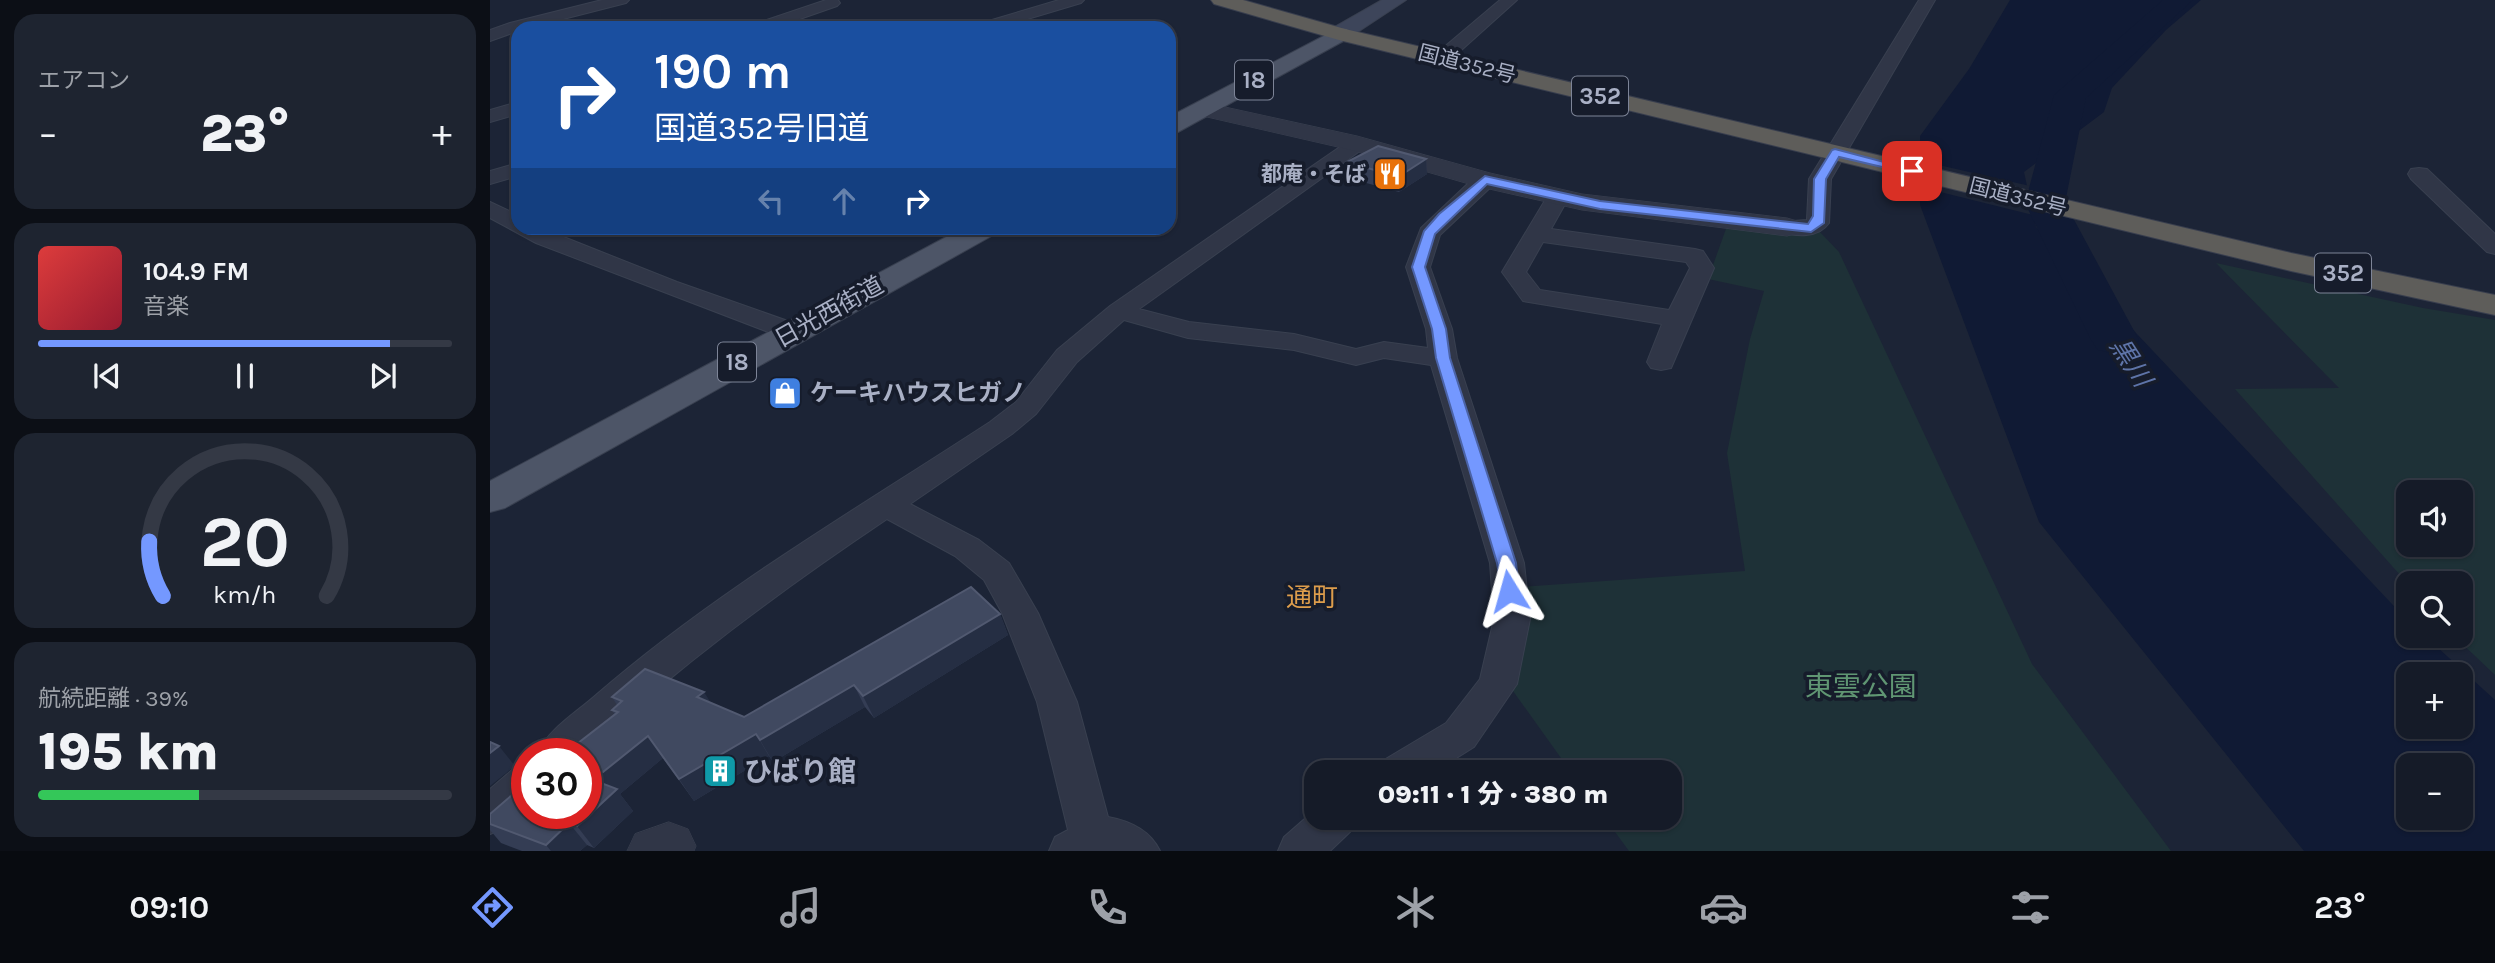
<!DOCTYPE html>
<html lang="ja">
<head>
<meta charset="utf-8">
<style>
  body { margin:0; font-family:Karla,"Noto Sans JP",sans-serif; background:#1e2430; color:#f1f3f6; height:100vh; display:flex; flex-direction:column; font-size:26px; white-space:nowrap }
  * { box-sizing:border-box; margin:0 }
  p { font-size:23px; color:#9da1a8 }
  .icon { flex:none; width:38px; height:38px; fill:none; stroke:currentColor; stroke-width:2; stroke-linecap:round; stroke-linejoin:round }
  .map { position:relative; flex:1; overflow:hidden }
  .side { display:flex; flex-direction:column; gap:14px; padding:14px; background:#0c0f16; width:490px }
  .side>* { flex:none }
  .banner { position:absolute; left:21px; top:21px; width:665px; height:214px; border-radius:21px; box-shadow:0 2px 5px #0004,0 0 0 2px #343945; background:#1a4fa0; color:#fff; overflow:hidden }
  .tools { position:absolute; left:1906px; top:480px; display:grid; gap:14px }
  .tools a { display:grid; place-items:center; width:77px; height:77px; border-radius:14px; background:#151b28; box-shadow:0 2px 5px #0004,0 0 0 2px #343945; font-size:35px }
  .speed { position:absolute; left:21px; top:738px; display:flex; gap:14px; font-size:35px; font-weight:700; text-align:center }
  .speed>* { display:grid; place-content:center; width:91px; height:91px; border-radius:50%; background:#151b28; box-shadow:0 2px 5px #0004,0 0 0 2px #343945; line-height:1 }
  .speed .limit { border:10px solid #d22; background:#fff; color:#111 }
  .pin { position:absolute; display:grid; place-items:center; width:60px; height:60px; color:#fff; margin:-30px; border-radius:14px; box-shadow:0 4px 10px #0006 }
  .me { position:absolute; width:77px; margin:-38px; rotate:352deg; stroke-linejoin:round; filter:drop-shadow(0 0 5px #0008) }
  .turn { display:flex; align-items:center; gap:24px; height:147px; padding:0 28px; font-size:32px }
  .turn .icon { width:91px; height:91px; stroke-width:2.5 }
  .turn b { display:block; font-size:49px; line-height:60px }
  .lanes { display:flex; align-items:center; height:66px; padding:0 28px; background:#0003; justify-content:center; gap:35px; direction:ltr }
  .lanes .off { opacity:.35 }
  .big { font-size:52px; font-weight:800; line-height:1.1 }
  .side .widget { flex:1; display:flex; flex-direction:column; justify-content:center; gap:10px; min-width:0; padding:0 24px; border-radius:21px; background:#1e2430 }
  .side .dial { align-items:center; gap:0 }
  .dial svg { height:182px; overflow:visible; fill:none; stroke:#343945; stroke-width:7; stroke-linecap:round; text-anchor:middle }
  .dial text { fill:#f1f3f6; stroke:none }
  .song { display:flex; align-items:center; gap:21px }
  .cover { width:84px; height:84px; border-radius:10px; background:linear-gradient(135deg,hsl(0 70% 55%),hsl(350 70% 35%)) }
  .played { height:7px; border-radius:4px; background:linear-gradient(90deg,#7498ff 85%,#343945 85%) }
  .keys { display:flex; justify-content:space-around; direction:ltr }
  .heat { display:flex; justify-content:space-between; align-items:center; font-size:38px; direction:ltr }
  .charge { height:10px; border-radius:5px; background:linear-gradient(90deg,#34c759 39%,#343945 0) }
  .trip { position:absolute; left:814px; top:760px; width:378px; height:70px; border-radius:21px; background:#151b28; box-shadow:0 2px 5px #0004,0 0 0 2px #343945; font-weight:800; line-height:70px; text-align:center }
  .tab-bar { display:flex; height:112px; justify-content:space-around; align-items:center; background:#080b10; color:#9da1a8 }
  .tab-bar .icon { width:49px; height:49px }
  .tab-bar .selected { color:#7498ff }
  .tab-bar b { font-size:32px; color:#f1f3f6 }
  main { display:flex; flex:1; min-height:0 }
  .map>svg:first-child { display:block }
  .green { fill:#1e3137; fill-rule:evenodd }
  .water { fill:#101a34; fill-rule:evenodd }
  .pier { fill:#1c2436 }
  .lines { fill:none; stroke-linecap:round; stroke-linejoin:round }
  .river { fill:#101a34; fill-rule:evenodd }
  .minor-casing { stroke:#394050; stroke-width:2 }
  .tertiary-casing { stroke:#394050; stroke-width:1 }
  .secondary-casing { stroke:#394050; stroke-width:2 }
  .primary-casing { stroke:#394050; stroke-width:2 }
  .trunk-casing { stroke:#383e4e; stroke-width:2 }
  .minor { fill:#303647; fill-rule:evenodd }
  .tertiary { fill:#303647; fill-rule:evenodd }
  .secondary { fill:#3d455a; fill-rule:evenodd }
  .primary { fill:#4d5567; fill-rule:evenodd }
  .trunk { fill:#5e5d5a; fill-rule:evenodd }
  .wall { fill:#343d54 }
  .shaded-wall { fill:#252e43 }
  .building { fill:#404960; stroke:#515970; stroke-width:2 }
  .route { fill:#7498ff; stroke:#4b63a6; stroke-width:2 }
  .labels { text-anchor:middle; stroke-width:7; stroke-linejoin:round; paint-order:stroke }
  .far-street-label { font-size:21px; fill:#a9b0c5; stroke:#161c2b }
  .far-poi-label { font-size:21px; font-weight:bold; fill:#a9b0c5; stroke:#161c2b; text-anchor:end }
  .shield { fill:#161c2b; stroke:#7d8497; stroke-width:2 }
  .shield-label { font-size:23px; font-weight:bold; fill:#a9b0c5 }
  .street-label { font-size:24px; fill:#a9b0c5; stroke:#161c2b }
  .poi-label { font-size:24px; font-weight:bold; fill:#a9b0c5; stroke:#161c2b; text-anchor:start }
  .water-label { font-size:26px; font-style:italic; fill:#5e74a8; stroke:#161c2b }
  .neighbourhood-label { font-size:26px; fill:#dd9d4c; stroke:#161c2b }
  .near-park-label { font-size:28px; fill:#609673; stroke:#161c2b }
  .near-poi-label { font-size:28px; font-weight:bold; fill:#a9b0c5; stroke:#161c2b; text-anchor:start }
</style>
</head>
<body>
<main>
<section class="side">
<div class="widget"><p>エアコン</p>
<div class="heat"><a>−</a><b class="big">23°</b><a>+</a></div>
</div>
<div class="widget">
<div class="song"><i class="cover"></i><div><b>104.9 FM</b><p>音楽</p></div></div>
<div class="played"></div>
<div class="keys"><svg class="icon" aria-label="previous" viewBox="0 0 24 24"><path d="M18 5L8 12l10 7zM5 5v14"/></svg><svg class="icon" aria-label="pause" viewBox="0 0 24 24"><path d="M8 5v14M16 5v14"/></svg><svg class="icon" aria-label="next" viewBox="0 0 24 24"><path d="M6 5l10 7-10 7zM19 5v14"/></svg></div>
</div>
<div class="widget dial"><svg viewBox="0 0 100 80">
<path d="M14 69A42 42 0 1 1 86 69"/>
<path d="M14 69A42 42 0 0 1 8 45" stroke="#7498ff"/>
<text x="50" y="56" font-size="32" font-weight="700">20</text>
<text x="50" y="72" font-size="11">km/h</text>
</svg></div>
<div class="widget"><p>航続距離 · 39%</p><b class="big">195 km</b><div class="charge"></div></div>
</section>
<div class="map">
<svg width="2005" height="851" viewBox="0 0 2005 851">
  <rect width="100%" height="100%" fill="#1c2436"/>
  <!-- green -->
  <path class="green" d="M1237 226 1329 231 1349 252 1542 664 1681 851H1139L1114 817H1180V772H1081L1023 691 1028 654 1029 587 1255 571 1237 453 1260 339 1274 291 1218 279Z
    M1726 263 1933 308 2005 320V675L1963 635H1970V583L1918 584 1745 389 1849 388ZM1918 492H1970V544H1918Z"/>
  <!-- water -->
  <path class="water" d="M1520 0H1711L1676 30 1622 88 1614 112 1534 172 1546 227 1918 621V635H1934L2005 700V851H1814L1549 522 1430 205V136L1479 69ZM1918 674H1970V726H1918ZM1918 765H1970V817H1918Z"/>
  <!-- pier -->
  <path class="pier" d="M1427 160 1540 186 1547 216 1426 186Z"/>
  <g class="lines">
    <!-- river -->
    <path class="river" d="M1673 0H1703L1596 98 1575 203 1649 340 1642 350 1625 354 1608 350 1601 340 1535 203 1564 95Z"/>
    <!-- minor casing -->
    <g class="minor-casing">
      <path id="minor" d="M112 0H139L136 3 38 28H28V31L0 41V30L20 23Z
        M336 0H348L350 3 347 6 284 28H260L262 25Z
        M569 0H594L591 3 508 28H483L485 25Z
        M1010 0H1027L958 62H946L943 58 946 54Z
        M1429 0H1445L1341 179 1339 223C1328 239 1306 236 1289 232L1285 227 1289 222 1317 220 1319 179Z
        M28 102V114L0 122V110Z
        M867 138 874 140 877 144 874 148 649 309 699 322 804 334 866 349 894 342 938 348 936 329 916 267 931 228 987 175H1003L1006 180 1003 185 950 235 940 267 962 329 967 358 1034 563 1040 619 1027 684 984 747 944 772H888L894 760 956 723 990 679 1004 619 1000 563 941 365 894 358 866 365 804 350 698 338 634 320 587 362 546 414 522 434 420 504 489 540 519 563 548 613 587 702 618 817C640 821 660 830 670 851H559L565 837 578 830 547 702 512 613 494 580 465 556 397 519C290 591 188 666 94 754H47C57 730 87 712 106 695 227 590 367 509 500 422L526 402 567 350 620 306 860 140Z
        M28 163V176L0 184V171Z
        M1929 168 1937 169 2005 234V254L1997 252 1921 179 1918 174 1921 169Z
        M1068 190 1076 192 1079 197 1061 229 1205 249 1213 251 1224 268 1181 368 1171 370 1161 368 1157 362 1172 324 1033 301 1012 272 1060 192ZM1053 242 1196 262 1200 268 1179 310 1050 290 1036 272Z
        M0 202 28 215V228H51L187 282 312 326 316 332 312 338 303 340 294 338 46 243 0 218Z
        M37 764V808L15 828 0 834V789L22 770Z
        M826 809V817H868L862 830 840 851H788L794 837Z"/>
    </g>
    <!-- tertiary casing -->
    <g class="tertiary-casing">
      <path id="tertiary" d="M712 102 867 136 1000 173 1092 194 1297 218 1307 221 1311 227 1307 233 1297 236 1092 210 986 186 861 150 704 114 700 109 704 104Z
        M179 822 198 829 206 846 204 851H137L145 834Z"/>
    </g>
    <!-- secondary casing -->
    <g class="secondary-casing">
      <path id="secondary" d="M892 0H916L857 39H841L838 34 841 29Z"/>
    </g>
    <!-- primary casing -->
    <g class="primary-casing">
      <path id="primary" d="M849 28 857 29 860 34 857 39 688 132 679 135V117Z
        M473 228H509L505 234 15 508 0 512V481Z"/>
    </g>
    <!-- trunk casing -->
    <g class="trunk-casing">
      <path id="trunk" d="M721 0H753L855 29 1801 253 2005 295V315L1801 271 849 40 724 4Z"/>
    </g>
    <!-- minor -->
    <use href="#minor" class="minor"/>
    <!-- tertiary -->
    <use href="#tertiary" class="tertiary"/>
    <!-- secondary -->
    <use href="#secondary" class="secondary"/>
    <!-- primary -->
    <use href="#primary" class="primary"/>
    <!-- trunk -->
    <use href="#trunk" class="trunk"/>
  </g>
  <!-- wall -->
  <path class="wall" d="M936 159 937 174 909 192 858 178 857 162Z
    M510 614 518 635 384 718 375 707 283 762 279 756 204 801 173 758 130 794 143 811 104 848 97 845 90 851H32L11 843 0 830V814H37L125 715 122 710 127 705 122 697 221 703 254 717Z"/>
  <!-- shaded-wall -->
  <path class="shaded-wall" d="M936 159 937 174 909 192 908 177Z
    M510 614 518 635 384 718 373 696Z
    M364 685 375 707 283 762 270 740Z
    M214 692 228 714 207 697Z
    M266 734 279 756 204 801 189 779Z
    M158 736 173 758 130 794 143 811 104 848 87 826 103 780Z
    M9 746 25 766 0 786V753Z
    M79 823 97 845 90 851H61L56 845Z"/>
  <!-- building -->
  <path class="building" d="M888 146 936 159 908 177 857 162Z
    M481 587 510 614 373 696 364 685 270 740 266 734 189 779 158 736 103 780 127 789 87 826 79 823 56 845 0 824V814L37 782V814H96V754H74L128 712 122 710 132 701 122 697 155 669 214 692 207 697 254 717Z
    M0 742 9 746 0 753Z"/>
  <!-- route -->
  <path class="route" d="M1345 149 1428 171 1422 174 1349 157 1336 179 1334 223 1321 232 1110 209 997 184 945 234 935 267 956 329 960 358 1026 563 1029 591 1026 596H1013L1007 563 946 358 942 329 922 267 934 231 949 214 995 176 1110 201 1318 224 1323 216 1324 179 1342 150Z"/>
  <!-- icons -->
  <defs>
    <g id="restaurant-square" transform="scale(1.75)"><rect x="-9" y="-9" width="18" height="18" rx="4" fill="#e8710a" stroke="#161c2b"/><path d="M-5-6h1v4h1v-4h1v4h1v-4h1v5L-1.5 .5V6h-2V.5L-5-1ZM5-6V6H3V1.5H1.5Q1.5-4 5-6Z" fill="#fff"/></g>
    <g id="shop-square" transform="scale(1.75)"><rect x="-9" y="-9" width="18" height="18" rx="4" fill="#3f7fe0" stroke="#161c2b"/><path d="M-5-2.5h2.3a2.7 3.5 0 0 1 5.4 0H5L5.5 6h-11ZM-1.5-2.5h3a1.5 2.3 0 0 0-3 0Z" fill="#fff"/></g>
    <g id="building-square" transform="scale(1.75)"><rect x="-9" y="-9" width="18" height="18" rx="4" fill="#0f9aa8" stroke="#161c2b"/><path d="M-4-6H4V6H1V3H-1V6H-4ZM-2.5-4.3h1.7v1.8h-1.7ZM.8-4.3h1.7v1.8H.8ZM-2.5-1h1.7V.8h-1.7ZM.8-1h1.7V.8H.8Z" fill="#fff"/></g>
  </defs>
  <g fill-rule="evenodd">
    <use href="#restaurant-square" x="900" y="174"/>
    <use href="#shop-square" x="295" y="393"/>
    <use href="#building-square" x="230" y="771"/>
  </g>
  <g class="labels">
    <!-- far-street labels -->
    <g class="far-street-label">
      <text transform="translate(977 64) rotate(14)" y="7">国道352号</text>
      <text transform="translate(1528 197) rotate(14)" y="7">国道352号</text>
    </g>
    <!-- far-poi labels -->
    <g class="far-poi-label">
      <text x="876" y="181">都庵・そば</text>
    </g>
    <!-- shield labels -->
    <g class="shield">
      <rect x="745" y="60.5" width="38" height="39" rx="5"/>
      <rect x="1082" y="76.5" width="56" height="39" rx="5"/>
      <rect x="1825" y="253.5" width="56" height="39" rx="5"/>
      <rect x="228" y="342.5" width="38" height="39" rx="5"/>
    </g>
    <g class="shield-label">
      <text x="764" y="88">18</text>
      <text x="1110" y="104">352</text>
      <text x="1853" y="281">352</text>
      <text x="247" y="370">18</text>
    </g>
    <!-- street labels -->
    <g class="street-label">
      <text transform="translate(339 312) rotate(-29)" y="8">日光西街道</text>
    </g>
    <!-- poi labels -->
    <g class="poi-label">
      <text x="320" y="401">ケーキハウスヒガノ</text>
    </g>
    <!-- water labels -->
    <g class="water-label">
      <text transform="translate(1641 362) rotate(57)" y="9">黒川</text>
    </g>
    <!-- neighbourhood labels -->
    <g class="neighbourhood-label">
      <text x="822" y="606">通町</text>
    </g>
    <!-- near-park labels -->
    <g class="near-park-label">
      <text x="1371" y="696">東雲公園</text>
    </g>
    <!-- near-poi labels -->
    <g class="near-poi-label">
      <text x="254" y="781">ひばり館</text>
    </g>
  </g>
</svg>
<div class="tools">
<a><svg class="icon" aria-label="sound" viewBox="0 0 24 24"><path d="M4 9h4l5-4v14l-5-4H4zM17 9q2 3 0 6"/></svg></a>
<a><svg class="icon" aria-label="search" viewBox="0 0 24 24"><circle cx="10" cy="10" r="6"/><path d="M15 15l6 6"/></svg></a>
<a>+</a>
<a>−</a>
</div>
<div class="speed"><div class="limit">30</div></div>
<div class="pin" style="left:1422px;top:171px;background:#d93025"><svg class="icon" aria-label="arrive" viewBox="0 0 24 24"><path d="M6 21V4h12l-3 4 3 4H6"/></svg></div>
<svg class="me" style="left:1019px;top:591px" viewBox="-20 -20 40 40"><path d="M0-17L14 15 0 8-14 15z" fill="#7498ff" stroke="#fff" stroke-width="4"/></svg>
<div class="trip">09:11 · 1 分 · 380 m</div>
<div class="banner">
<div class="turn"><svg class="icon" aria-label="right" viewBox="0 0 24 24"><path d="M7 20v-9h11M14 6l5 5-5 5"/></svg><div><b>190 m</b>国道352号旧道</div></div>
<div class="lanes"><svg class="icon off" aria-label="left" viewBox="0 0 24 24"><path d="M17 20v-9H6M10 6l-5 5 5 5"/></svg><svg class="icon off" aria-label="ahead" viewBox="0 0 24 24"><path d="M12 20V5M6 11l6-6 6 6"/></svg><svg class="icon" aria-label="right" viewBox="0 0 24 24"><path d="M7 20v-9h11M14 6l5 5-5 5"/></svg></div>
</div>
</div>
</main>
<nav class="tab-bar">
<b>09:10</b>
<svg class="icon selected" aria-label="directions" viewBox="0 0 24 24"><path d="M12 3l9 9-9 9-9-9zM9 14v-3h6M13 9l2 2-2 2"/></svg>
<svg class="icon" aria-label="music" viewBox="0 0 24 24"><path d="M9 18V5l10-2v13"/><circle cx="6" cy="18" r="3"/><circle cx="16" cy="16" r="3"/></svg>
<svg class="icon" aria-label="phone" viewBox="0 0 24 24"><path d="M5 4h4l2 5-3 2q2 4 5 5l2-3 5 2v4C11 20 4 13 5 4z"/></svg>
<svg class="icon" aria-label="climate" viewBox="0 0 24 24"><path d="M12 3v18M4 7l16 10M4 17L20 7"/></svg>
<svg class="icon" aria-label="car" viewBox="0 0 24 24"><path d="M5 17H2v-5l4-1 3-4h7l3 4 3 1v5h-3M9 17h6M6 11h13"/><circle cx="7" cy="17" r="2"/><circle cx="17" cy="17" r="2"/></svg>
<svg class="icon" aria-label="filters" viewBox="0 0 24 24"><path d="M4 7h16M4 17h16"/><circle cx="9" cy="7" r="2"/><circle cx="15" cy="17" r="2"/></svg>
<b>23°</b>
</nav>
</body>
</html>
